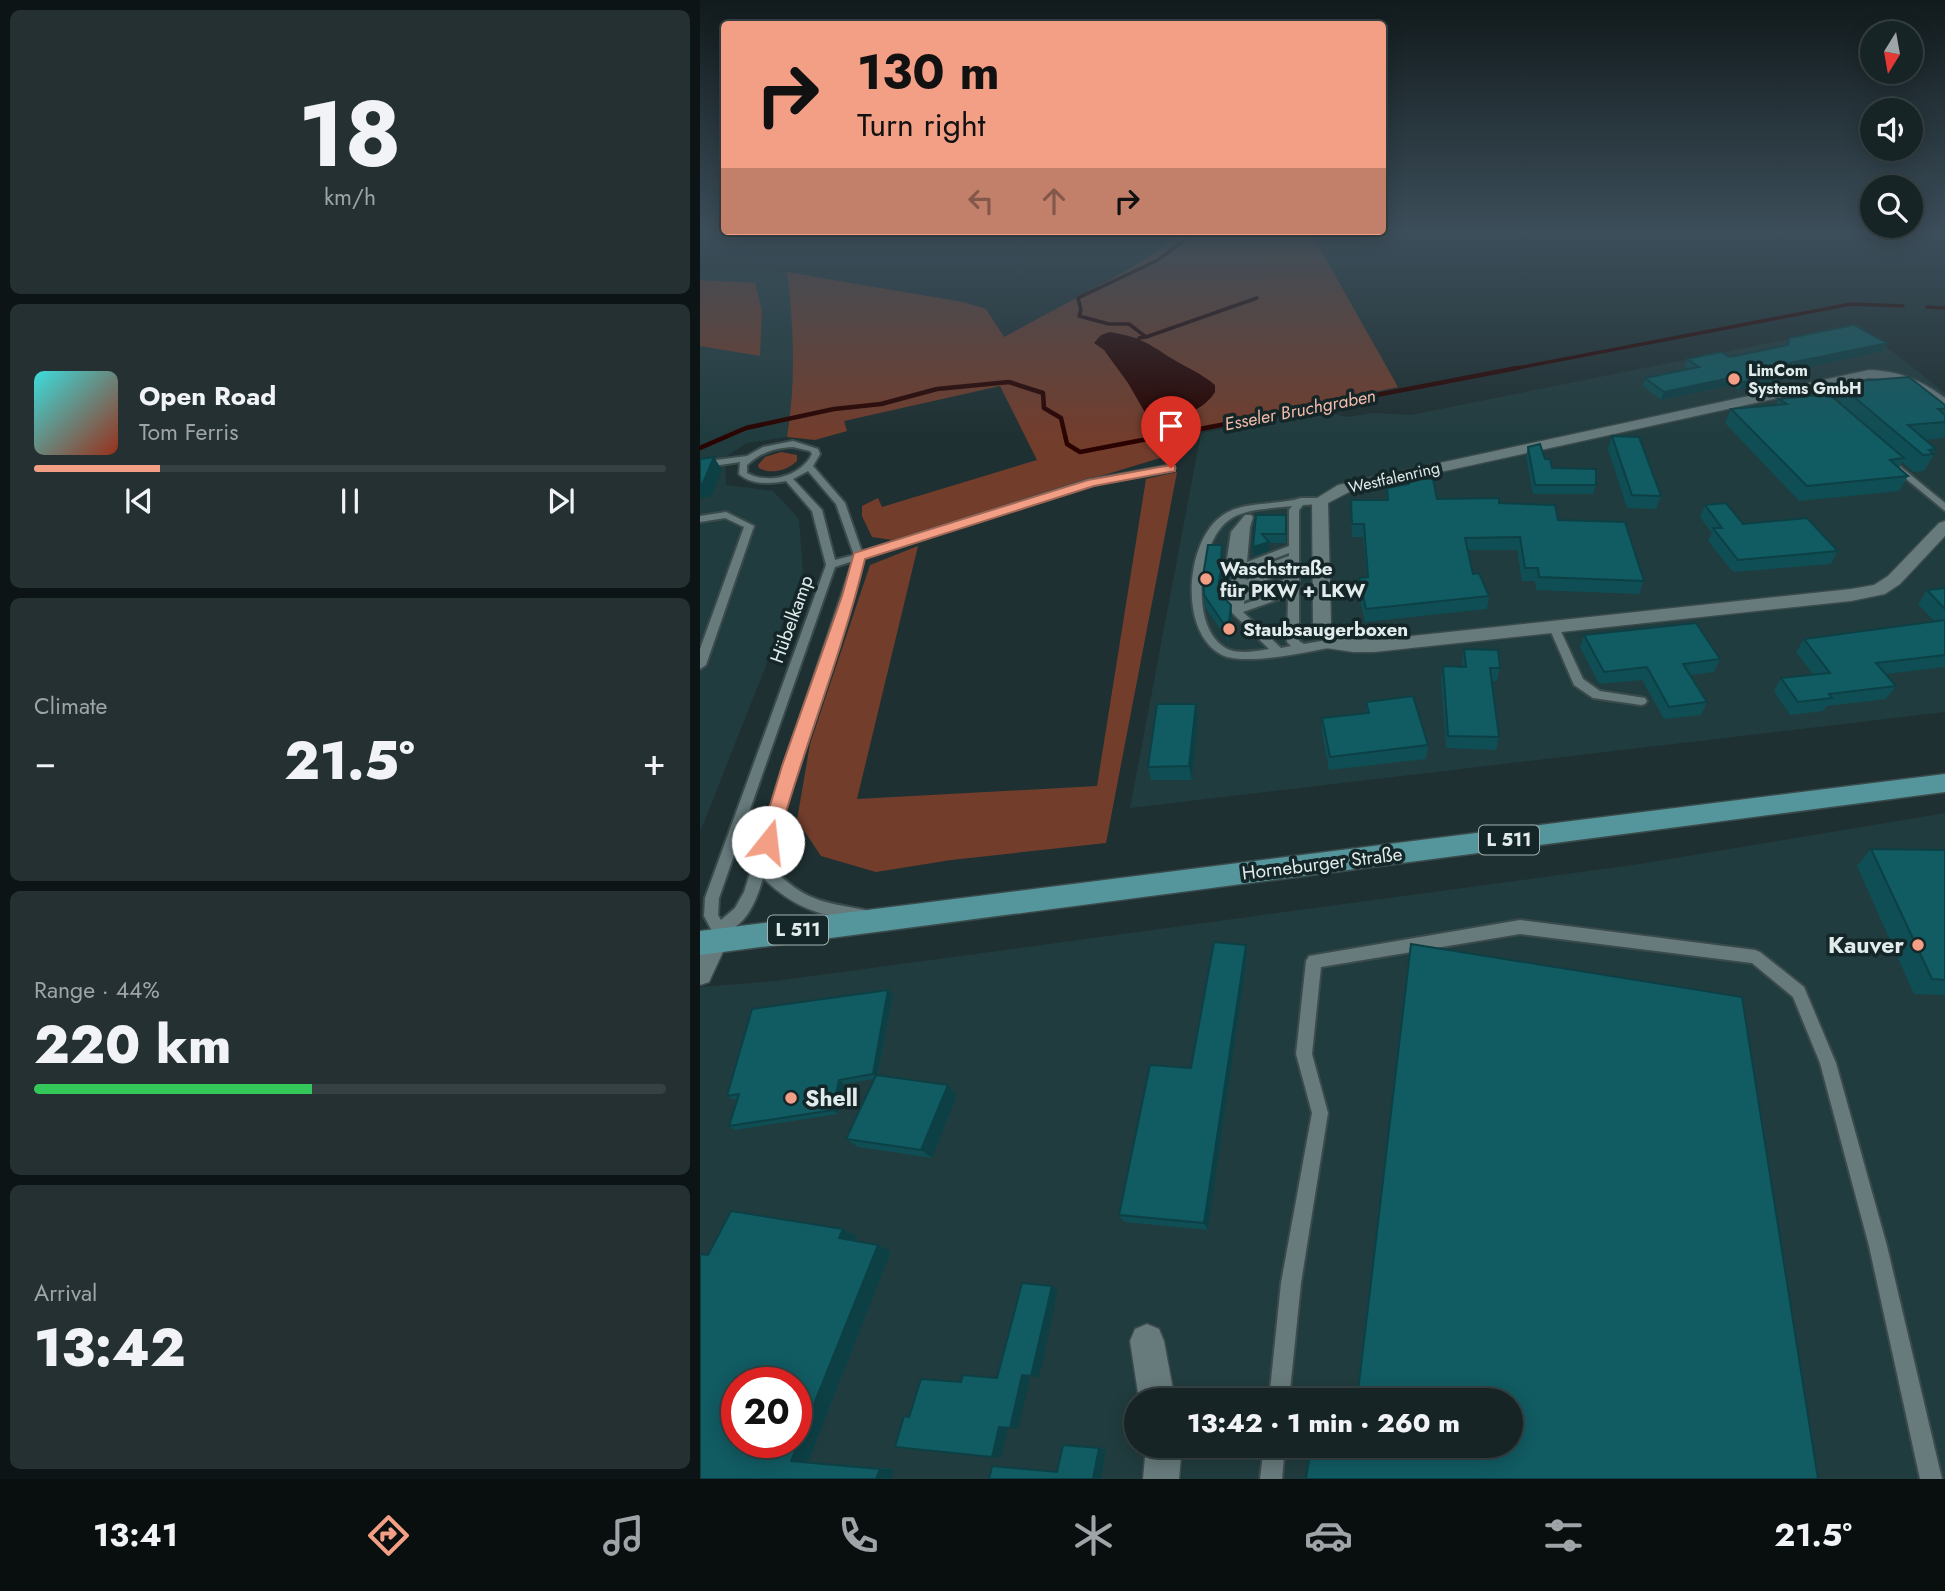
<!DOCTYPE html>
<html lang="en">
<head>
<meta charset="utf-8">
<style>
  body { margin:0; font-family:Jost,sans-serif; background:#243032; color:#f1f3f6; height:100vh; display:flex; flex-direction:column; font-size:26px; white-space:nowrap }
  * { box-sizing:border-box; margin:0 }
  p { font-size:23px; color:#9ea4a7 }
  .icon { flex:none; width:38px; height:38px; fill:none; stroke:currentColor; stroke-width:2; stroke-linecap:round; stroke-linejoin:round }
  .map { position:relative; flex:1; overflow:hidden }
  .panel { display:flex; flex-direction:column; gap:10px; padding:10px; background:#0d1415; width:700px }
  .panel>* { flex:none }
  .hud { position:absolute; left:21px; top:21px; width:665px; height:214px; border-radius:7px; box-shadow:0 4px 18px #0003,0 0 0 2px #364143; background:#f39f85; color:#111; overflow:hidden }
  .needle { width:46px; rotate:191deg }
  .tools { position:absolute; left:1160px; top:21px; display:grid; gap:14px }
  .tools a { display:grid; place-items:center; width:63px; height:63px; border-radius:50%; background:#172426; box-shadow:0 4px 18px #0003,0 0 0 2px #364143; font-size:35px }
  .speed { position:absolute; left:21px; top:1367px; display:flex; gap:14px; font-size:35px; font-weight:700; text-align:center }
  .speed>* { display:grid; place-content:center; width:91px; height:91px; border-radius:50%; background:#172426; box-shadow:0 4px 18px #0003,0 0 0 2px #364143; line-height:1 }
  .speed .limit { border:10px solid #d22; background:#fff; color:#111 }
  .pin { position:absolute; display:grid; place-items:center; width:60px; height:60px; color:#fff; margin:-72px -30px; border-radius:50% 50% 50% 0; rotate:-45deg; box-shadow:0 0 7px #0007 }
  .pin .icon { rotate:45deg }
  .me { position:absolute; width:77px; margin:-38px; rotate:16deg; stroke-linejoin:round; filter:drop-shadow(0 0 5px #0008) }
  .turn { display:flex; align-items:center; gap:24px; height:147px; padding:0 21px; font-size:32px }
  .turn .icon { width:91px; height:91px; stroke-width:2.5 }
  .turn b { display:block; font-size:49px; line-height:60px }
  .lanes { display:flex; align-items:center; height:66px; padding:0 21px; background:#0003; justify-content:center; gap:35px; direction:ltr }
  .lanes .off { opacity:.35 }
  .big { font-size:52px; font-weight:800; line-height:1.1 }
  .panel .card { flex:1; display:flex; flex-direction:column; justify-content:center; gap:10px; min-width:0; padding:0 24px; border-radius:10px; background:#243032 }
  .panel .dial { align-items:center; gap:0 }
  .dial b { font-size:91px; line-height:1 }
  .song { display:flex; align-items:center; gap:21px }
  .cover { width:84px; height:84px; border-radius:10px; background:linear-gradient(135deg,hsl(180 70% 55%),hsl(10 70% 35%)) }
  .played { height:7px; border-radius:4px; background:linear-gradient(90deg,#f39f85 20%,#364143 20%) }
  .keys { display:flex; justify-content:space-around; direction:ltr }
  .heat { display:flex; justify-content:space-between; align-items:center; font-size:38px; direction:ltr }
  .charge { height:10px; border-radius:5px; background:linear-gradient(90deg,#34c759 44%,#364143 0) }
  .trip { position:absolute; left:424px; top:1388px; width:399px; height:70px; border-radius:35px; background:#172426; box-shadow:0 4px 18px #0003,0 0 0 2px #364143; font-weight:800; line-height:70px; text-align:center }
  .tab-bar { display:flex; height:112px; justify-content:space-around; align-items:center; background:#090e0f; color:#9ea4a7 }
  .tab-bar .icon { width:49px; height:49px }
  .tab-bar .on { color:#f39f85 }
  .tab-bar b { font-size:32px; color:#f1f3f6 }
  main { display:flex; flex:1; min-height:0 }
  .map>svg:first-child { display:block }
  .built { fill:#213c3e; fill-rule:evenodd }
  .green { fill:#733d2c }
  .water { fill:#2a0300 }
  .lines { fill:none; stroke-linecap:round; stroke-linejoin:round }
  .stream-far1 { stroke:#2a0300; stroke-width:3.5 }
  .stream { stroke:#2a0300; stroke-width:4.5 }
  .lane-casing { stroke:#3b4b4c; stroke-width:4 }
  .street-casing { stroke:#3b4b4c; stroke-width:3 }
  .primary-casing { stroke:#3b4b4c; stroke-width:3 }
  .lane { fill:#677a7c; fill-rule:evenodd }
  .street { fill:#677a7c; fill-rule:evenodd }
  .primary { fill:#54969c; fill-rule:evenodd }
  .wall { fill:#0f4e54 }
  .shaded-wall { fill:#0c4045 }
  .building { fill:#115b62; stroke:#0c4045; stroke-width:2; fill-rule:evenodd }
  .route { fill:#f39f85; stroke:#9e6756; stroke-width:2 }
  .poi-dot { fill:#f39f85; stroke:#152628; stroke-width:2.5 }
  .labels { text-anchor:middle; stroke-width:7; stroke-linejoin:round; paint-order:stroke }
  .far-poi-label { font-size:16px; font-weight:bold; fill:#e1ebec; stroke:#152628; text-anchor:start }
  .far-street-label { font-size:16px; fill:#e1ebec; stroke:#152628 }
  .far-water-label { font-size:18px; font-style:italic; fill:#f4bcab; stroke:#152628 }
  .shield { fill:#152628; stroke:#a4b0b1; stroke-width:2 }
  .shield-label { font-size:18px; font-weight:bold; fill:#e1ebec }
  .poi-label { font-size:19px; font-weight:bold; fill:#e1ebec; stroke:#152628; text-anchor:start }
  .street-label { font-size:19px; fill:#e1ebec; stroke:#152628 }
  .near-poi-label { font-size:23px; font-weight:bold; fill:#e1ebec; stroke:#152628; text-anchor:end }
</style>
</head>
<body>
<main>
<section class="panel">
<div class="card dial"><b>18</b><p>km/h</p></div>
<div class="card">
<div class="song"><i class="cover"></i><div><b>Open Road</b><p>Tom Ferris</p></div></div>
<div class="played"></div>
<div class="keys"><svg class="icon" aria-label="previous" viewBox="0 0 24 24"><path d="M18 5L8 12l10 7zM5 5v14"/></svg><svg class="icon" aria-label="pause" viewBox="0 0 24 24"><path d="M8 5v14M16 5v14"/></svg><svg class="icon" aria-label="next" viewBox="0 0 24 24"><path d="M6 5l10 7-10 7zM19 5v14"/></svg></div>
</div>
<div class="card"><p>Climate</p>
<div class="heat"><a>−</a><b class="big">21.5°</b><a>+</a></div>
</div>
<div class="card"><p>Range · 44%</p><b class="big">220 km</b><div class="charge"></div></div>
<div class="card"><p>Arrival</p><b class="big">13:42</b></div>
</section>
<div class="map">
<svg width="1245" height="1479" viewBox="0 0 1245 1479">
  <rect width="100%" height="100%" fill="#1f3032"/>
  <!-- built -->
  <path class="built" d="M0 270 87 272 93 326V404L87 437 47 443 25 457 26 485 73 491 99 519 103 572 0 832Z
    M1159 325 1245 393V712L430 808 501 433 622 411 647 417 673 413 711 415Z
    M1245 813V1479H0V987L75 981 940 864ZM37 1382H96V1442H37ZM436 1400H810V1446H436Z"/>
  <!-- green -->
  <path class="green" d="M488 231H610L698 387 476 433 473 454 192 540 172 537 162 516V506L178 498 182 507 337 460 300 386 144 421 147 431 115 440 87 437C96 382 94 328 87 272L263 302 286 309 304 337 426 271Z
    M0 280 55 283 62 311 60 356 0 346Z
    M81 452 97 455V461C87 470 72 475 59 468L58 465 65 457Z
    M477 472 406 843 251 860 176 872 121 856 97 820 110 744 170 565 218 546 157 799 397 786 446 479Z"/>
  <!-- water -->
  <path class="water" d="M410 332C440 337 446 342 471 358 487 368 501 373 515 385V392C501 414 472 421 447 416L428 383 404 350 394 343 401 335Z"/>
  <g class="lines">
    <!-- stream-far1 -->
    <path class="stream-far1" d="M1227 307 1245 308
      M446 337 557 298
      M439 338 446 337 429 324H409L379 316 381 310 378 298 458 260 496 231
      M807 370 1151 304 1203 306"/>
    <!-- stream -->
    <path class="stream" d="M0 448 46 428 134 409 181 404 237 389 309 382 343 393 344 408 361 418 367 444 380 452 817 368"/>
    <!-- lane casing -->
    <g class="lane-casing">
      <path id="lane" d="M93 441 118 449 120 454 113 466 145 503 162 552 389 480 471 465 475 468 471 471 394 484 163 558 96 766 67 864C102 897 113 901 160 909L165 910 167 915 165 920 160 921C118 915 94 908 63 878 59 892 53 909 43 920 33 930 26 932 20 946L15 948 10 946 8 941 12 931 4 916 5 898 126 565 112 511 86 481C69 484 52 485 39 474L40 462 0 468V462L47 456 63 447ZM93 447 110 451 112 454C101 476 69 485 47 473V465C61 452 75 448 93 447ZM108 471 136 504 154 555 135 560 122 510 93 479ZM153 561 84 766 44 892 35 908 21 920 18 915 19 898 135 567Z
        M1196 463 1245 503V511L1193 468V464Z
        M601 498H620L625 501 620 504 603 505 599 510V641L604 644 633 639 639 643 633 647C607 652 545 666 522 655 478 633 485 540 523 515 545 500 577 506 601 498ZM592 506 589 510V546L547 562 550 527 553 517 551 515H545L531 532 525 572 534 578 524 586 522 603 569 649C558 651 541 654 530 650 488 633 497 543 529 520 542 509 575 508 592 506ZM589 553V556L546 571 547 569ZM589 563V566L546 580V579ZM588 573V578L545 593V588ZM588 585V589L544 604V601ZM588 596 587 642 591 646 581 648 543 612Z
        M26 512 54 526 6 665 0 669V649L44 527 25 518 0 522V516Z
        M853 621 858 625 883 679 900 691 945 698 947 701 945 704 941 705 893 698 874 685 848 625Z
        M820 920 1055 950 1060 952 1104 987 1136 1063 1187 1246 1242 1479H1220L1169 1246 1120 1063 1093 997 1052 963 820 934 621 967 612 1054 628 1113 601 1283 589 1400H569L581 1283 612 1113 596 1054 606 961 609 956Z
        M564 1446H585L582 1479H560Z"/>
    </g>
    <!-- street casing -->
    <g class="street-casing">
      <path id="street" d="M1169 370C1199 371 1221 380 1245 398V409L1206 384 1192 380 1169 378 649 492 628 503 631 625 639 637 674 640 1151 589 1174 585 1188 576 1239 523 1245 521V536L1200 584 1185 594 1151 601 674 652H653L626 648 613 625 612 501 638 485Z
        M15 929 24 933 28 941 9 982 0 985V945L6 933Z
        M447 1324 459 1329 464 1341 475 1400H439L430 1341 435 1329Z
        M446 1446H482L479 1479H443Z"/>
    </g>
    <!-- primary casing -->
    <g class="primary-casing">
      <path id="primary" d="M1245 774V792L0 955V931Z"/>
    </g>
    <!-- lane -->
    <use href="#lane" class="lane"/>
    <!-- street -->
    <use href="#street" class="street"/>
    <!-- primary -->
    <use href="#primary" class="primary"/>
  </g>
  <!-- wall -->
  <path class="wall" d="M1089 338 1187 343 1183 351 1079 373 1077 382 1039 390 1031 385 961 400 943 386 945 378 988 369 985 367 987 359 1030 357 1086 346Z
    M1145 382 1245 405V435L1243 438 1225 440 1236 449 1233 453 1234 454 1224 471 1213 472 1202 462 1199 468 1208 476 1199 491 1099 501 1025 423 1031 409 1076 405 1079 399 1140 404 1141 402 1137 398Z
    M912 436 961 496 956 509 927 508 908 449Z
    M828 447 845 459 852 468 896 485 893 494H833L826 456Z
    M709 479 737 499 799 503 858 520 944 581 939 594 836 590 835 581H822L817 550H768L773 574 789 596 787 609 665 622 658 591 659 578 667 577 663 537H652L651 500H686L687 488 708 484Z
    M1005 505 1043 524 1138 551 1131 564 1033 572 1008 541 1012 533 1000 517Z
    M556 515H586V543H569V551L554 556 553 547Z
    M523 557V561L530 578 521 586 520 594 531 605 532 616 529 642 505 607 504 595Z
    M1245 588V667L1186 674 1196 686 1186 699 1127 706 1123 711 1090 715 1074 691 1081 678 1113 674 1096 652 1104 639 1235 622 1218 604 1227 590Z
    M884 635 1020 659 1014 672 990 675 1007 702 1001 715 964 719 942 680 899 684 880 647Z
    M764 649 800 668 797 681H792L799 737 796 750 746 748 741 679 743 666 763 667 762 662Z
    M666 702 728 745 726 759 629 770 622 732V718L666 714Z
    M496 704 498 717 492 780H451L448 767Z
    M1171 849 1245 850V995L1214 994 1157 866Z
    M711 944 1118 1479 650 1450 651 1446H810V1400H656Z
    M547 956 508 1230 424 1222 419 1215Z
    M188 990 193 994 178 1075 257 1095 232 1158 158 1147 146 1139 174 1079 144 1084 138 1114 35 1130 29 1126 37 1099 33 1100 27 1096Z
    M157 1236 155 1240 178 1245 191 1251 108 1462 194 1469 191 1479H0L8 1255Z
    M399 1448 406 1449 401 1479H289L292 1466 357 1472Z"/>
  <!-- shaded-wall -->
  <path class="shaded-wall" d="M1187 343 1183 351 1067 376 1071 367Z
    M1080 374 1077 382 1039 390 1042 382Z
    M1034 377 1031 385 961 400 964 392Z
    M14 457 22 470 11 497 0 498V484Z
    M569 542V551L554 556 553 547Z
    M528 567 530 578 521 586 519 603 518 591 520 574Z
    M531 605 532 616 529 642 528 630Z
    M496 704 498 717 492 780 489 766Z
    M546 945 547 956 508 1230 504 1223Z
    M188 990 193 994 177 1078 173 1074Z
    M139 1080 144 1084 138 1114 133 1110Z
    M248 1085 257 1095 232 1158 221 1150Z
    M143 1229 157 1236 153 1244 139 1238Z
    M178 1245 191 1251 108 1462 91 1461Z
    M352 1286 358 1290 339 1378 331 1376Z
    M322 1375 330 1378 318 1429 310 1428Z
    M299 1427 308 1428 301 1458 292 1457Z
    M399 1448 406 1449 401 1479H393Z
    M180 1469H194L191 1479H176Z"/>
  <!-- building -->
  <path class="building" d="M1154 325 1187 343 1071 367 1080 374 1042 382 1034 377 964 392 945 378 999 367 987 359 1021 352 1030 357 1088 345 1089 338Z
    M1209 377 1245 405V409H1238L1245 415V422L1208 425 1236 449 1229 450 1234 454 1223 455 1147 391H1155L1145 382Z
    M1129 394 1204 458 1190 460 1208 476 1107 486 1031 409 1087 404 1079 399Z
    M912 436 939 437 961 496 932 495Z
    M840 444 845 459H850L852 468 896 469V485H835L828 447Z
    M14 457 3 483 0 484V459Z
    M709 479H733L737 499 799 498V503L855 505 858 520 925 522 944 581 839 577 838 568H825L820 537 765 538 773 574 779 573 789 596 666 609 659 578 668 577 664 524H652L651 500H688L687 488 709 484Z
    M1026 503 1043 524 1107 518 1138 551 1038 560 1013 528H1022L1005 505Z
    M556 515H586V534H562L569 542 553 547Z
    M508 545H522L521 560 528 567 520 574 518 591 531 605 528 630 504 595 503 576Z
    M1245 588V609L1227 590Z
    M1245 620V655L1176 663 1196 686 1129 694 1132 698 1098 702 1081 678 1130 673 1104 639Z
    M996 623 1020 659 983 664 1007 702 969 707 947 667 904 672 884 635Z
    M764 649 798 650 800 668H790L799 737 748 736 743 666 766 667Z
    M713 696 728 745 630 757 622 718 669 713 666 702Z
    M457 704H496L489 766 448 767Z
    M1171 849 1245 850V980L1232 979Z
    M514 942 546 945 504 1223 419 1215 450 1065 491 1068Z
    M711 944 1042 997 1118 1479H606L611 1446H632L651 1450 652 1446H810V1400H657Z
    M188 990 173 1074 139 1080 133 1110 29 1126 39 1094 27 1096 52 1009Z
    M176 1075 248 1085 221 1150 146 1139Z
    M31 1211 143 1229 139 1238 178 1245 91 1461 180 1469 176 1479H0V1254L8 1255ZM37 1382H96V1442H37Z
    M322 1283 352 1286 331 1376 322 1375 310 1428 299 1427 292 1457 195 1447 204 1416 209 1417 221 1379 261 1382 263 1375 297 1378Z
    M363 1445 399 1448 393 1479H289L292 1466 357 1472Z"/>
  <!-- sky -->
  <linearGradient id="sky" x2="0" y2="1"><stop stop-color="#111a1c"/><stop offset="0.53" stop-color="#3c4e5a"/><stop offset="1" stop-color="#3c4e5a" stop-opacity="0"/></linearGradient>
  <rect width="1245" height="438" fill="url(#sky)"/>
  <!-- route -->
  <path class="route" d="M471 465 475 466V471L394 486 165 559C142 654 104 747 77 842L74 847 68 849 62 847 59 842 82 766 142 596 154 553 388 480Z"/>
  <!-- markers -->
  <g class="poi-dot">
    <circle cx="1034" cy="379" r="7"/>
    <circle cx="506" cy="579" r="7"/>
    <circle cx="529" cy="629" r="7"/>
    <circle cx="1218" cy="945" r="7"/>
    <circle cx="91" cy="1098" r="7"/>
  </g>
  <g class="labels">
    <!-- far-poi labels -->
    <g class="far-poi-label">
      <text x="1048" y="376">LimCom<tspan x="1048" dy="18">Systems GmbH</tspan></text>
    </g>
    <!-- far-street labels -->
    <g class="far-street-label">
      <text transform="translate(694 477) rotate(-13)" y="6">Westfalenring</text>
    </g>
    <!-- far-water labels -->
    <g class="far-water-label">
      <text transform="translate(600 410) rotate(-11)" y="6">Esseler Bruchgraben</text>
    </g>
    <!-- shield labels -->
    <g class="shield">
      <rect x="779" y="825.5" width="60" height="29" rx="5"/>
      <rect x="68" y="915.5" width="60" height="29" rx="5"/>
    </g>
    <g class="shield-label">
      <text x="809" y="846">L 511</text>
      <text x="98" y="936">L 511</text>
    </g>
    <!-- poi labels -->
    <g class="poi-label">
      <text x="520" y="575">Waschstraße<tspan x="520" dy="22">für PKW + LKW</tspan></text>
      <text x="543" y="636">Staubsaugerboxen</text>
    </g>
    <!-- street labels -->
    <g class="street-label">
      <text transform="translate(91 619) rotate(-70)" y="7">Hübelkamp</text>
      <text transform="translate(622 863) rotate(-7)" y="7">Horneburger Straße</text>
    </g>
    <!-- near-poi labels -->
    <g class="near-poi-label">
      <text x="1204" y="953">Kauver</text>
      <text x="105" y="1106" text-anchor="start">Shell</text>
    </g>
  </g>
</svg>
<div class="tools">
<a><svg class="needle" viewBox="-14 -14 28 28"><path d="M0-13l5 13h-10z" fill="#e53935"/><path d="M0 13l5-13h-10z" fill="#9ea4a7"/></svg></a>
<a><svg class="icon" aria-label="sound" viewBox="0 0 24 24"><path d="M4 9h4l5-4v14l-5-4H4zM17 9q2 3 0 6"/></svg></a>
<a><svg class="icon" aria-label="search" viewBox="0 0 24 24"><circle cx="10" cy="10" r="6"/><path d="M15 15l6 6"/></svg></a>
</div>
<div class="speed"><div class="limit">20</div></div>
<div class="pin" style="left:471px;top:468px;background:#d93025"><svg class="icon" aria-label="arrive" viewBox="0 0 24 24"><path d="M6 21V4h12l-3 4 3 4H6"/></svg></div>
<svg class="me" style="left:68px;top:842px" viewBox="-20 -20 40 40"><circle r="19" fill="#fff"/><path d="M0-13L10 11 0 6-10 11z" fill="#f39f85"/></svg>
<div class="trip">13:42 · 1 min · 260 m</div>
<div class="hud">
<div class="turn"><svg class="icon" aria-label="right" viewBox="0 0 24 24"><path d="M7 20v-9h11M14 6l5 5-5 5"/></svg><div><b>130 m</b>Turn right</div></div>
<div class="lanes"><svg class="icon off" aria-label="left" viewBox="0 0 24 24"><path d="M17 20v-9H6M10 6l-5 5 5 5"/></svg><svg class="icon off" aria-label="ahead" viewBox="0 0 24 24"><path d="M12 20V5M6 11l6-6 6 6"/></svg><svg class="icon" aria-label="right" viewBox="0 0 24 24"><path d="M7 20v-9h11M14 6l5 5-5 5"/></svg></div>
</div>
</div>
</main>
<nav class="tab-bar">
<b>13:41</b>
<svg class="icon on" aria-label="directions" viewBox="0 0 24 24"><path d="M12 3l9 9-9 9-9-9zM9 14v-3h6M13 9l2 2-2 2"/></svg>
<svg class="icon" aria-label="music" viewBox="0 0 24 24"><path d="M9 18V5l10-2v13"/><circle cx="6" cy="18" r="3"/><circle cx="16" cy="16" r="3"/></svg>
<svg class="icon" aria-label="phone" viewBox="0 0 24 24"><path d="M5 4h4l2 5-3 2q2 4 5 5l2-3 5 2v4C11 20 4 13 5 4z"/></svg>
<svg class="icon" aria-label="climate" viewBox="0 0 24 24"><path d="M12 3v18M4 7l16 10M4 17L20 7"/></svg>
<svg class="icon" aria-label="car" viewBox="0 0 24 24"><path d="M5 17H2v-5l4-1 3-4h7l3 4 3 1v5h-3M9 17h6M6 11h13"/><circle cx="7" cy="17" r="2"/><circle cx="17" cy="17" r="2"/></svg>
<svg class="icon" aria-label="filters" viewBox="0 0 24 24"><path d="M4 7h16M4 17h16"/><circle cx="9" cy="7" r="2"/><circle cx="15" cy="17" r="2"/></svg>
<b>21.5°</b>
</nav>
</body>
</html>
